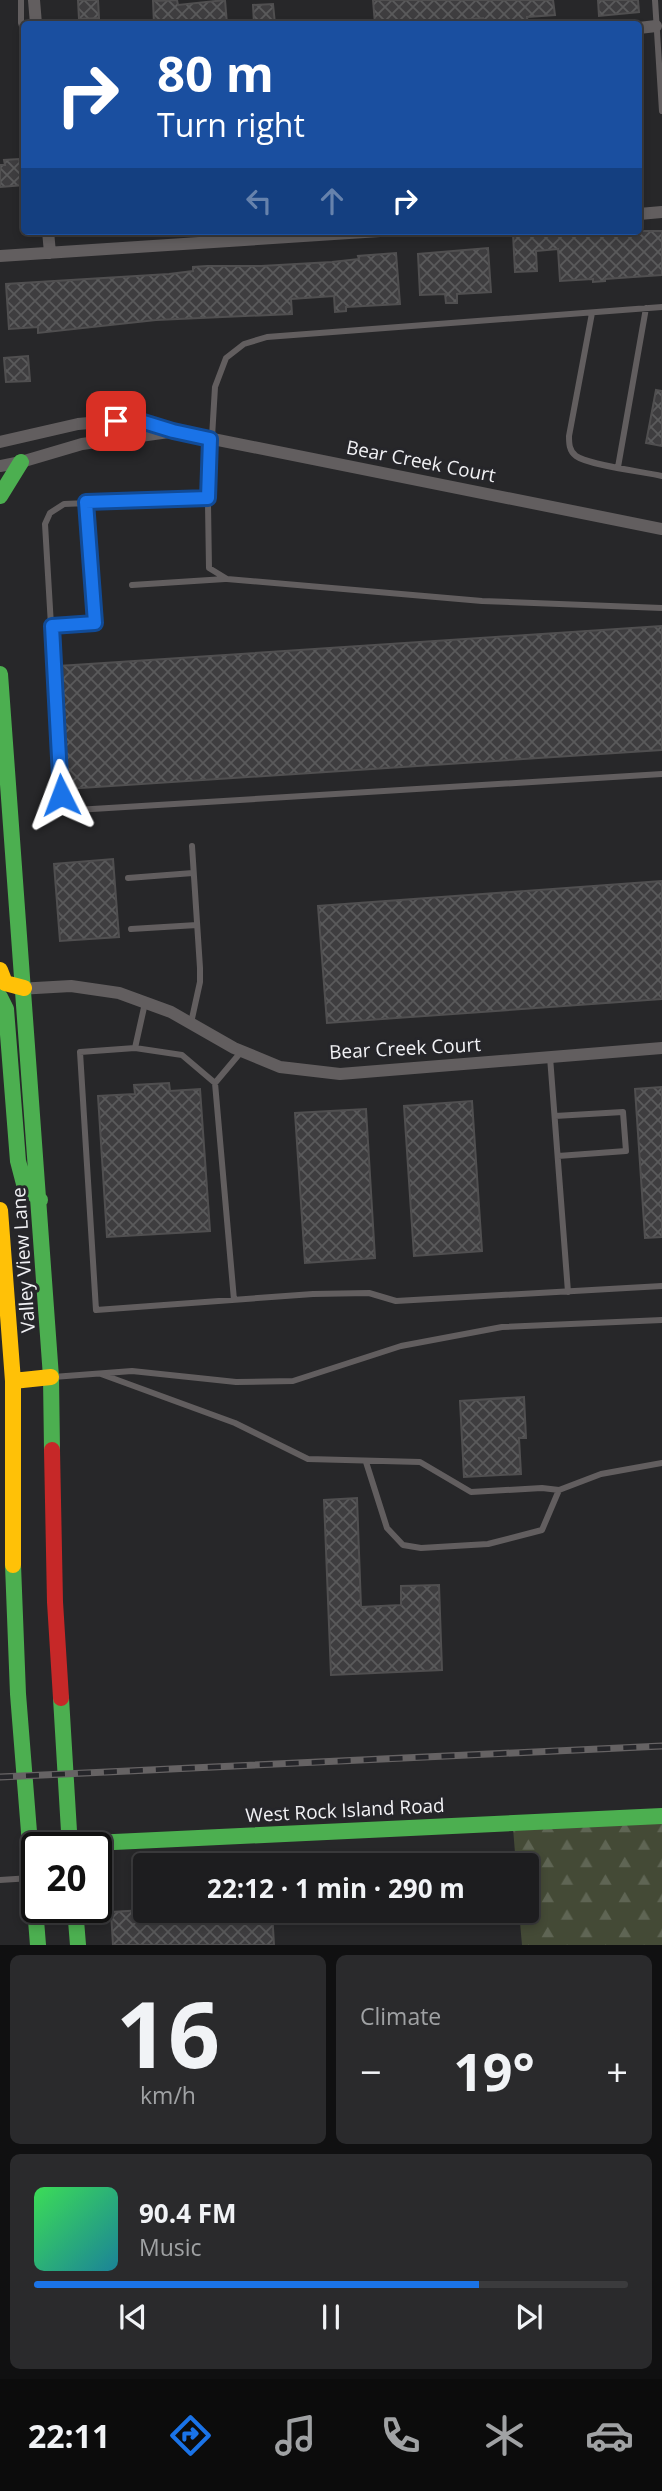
<!DOCTYPE html>
<html lang="en">
<head>
<meta charset="utf-8">
<style>
  body { margin:0; font-family:"Open Sans",sans-serif; background:#2a2a2c; color:#f1f3f6; height:100vh; display:flex; flex-direction:column; font-size:26px; white-space:nowrap }
  * { box-sizing:border-box; margin:0 }
  p { font-size:23px; color:#a0a2a4 }
  .icon { flex:none; width:38px; height:38px; fill:none; stroke:currentColor; stroke-width:2; stroke-linecap:round; stroke-linejoin:round }
  .map { position:relative; height:1945px; overflow:hidden }
  .drawer { display:flex; flex-direction:column; gap:10px; padding:10px; background:#101011; flex:1 }
  .drawer>* { flex:none }
  .hud { position:absolute; left:21px; top:21px; width:621px; height:214px; border-radius:7px; box-shadow:0 4px 10px #0003,0 0 0 2px #3b3b3d; background:#1a4fa0; color:#fff; overflow:hidden }
  .speed { position:absolute; left:21px; top:1832px; display:flex; gap:14px; font-size:35px; font-weight:700; text-align:center }
  .speed>* { display:grid; place-content:center; width:91px; height:91px; border-radius:50%; background:#1d1d1f; box-shadow:0 4px 10px #0003,0 0 0 2px #3b3b3d; line-height:1 }
  .speed .limit { border:4px solid #111; border-radius:10px; background:#fff; color:#111 }
  .pin { position:absolute; display:grid; place-items:center; width:60px; height:60px; color:#fff; margin:-30px; border-radius:14px; box-shadow:0 4px 10px #0006 }
  .me { position:absolute; width:77px; margin:-38px; rotate:357deg; stroke-linejoin:round; filter:drop-shadow(0 0 5px #0008) }
  .turn { display:flex; align-items:center; gap:24px; height:147px; padding:0 21px; font-size:32px }
  .turn .icon { width:91px; height:91px; stroke-width:2.5 }
  .turn b { display:block; font-size:49px; line-height:60px }
  .lanes { display:flex; align-items:center; height:66px; padding:0 21px; background:#0003; justify-content:center; gap:35px; direction:ltr }
  .lanes .off { opacity:.35 }
  .big { font-size:52px; font-weight:700; line-height:1.1 }
  .drawer .card { flex:1; display:flex; flex-direction:column; justify-content:center; gap:10px; min-width:0; padding:0 24px; border-radius:10px; background:#2a2a2c }
  .drawer .dial { align-items:center; gap:0 }
  .dial b { font-size:91px; line-height:1 }
  .song { display:flex; align-items:center; gap:21px }
  .cover { width:84px; height:84px; border-radius:10px; background:linear-gradient(135deg,hsl(130 70% 55%),hsl(190 70% 35%)) }
  .played { height:7px; border-radius:4px; background:linear-gradient(90deg,#1a73e8 75%,#3b3b3d 75%) }
  .keys { display:flex; justify-content:space-around; direction:ltr }
  .heat { display:flex; justify-content:space-between; align-items:center; font-size:38px; direction:ltr }
  .drawer .tiles { flex:1; display:grid; gap:10px; grid-template-columns:1fr 1fr }
  .card:last-child { grid-column:span 2 }
  .trip { position:absolute; left:133px; top:1853px; width:406px; height:70px; border-radius:7px; background:#1d1d1f; box-shadow:0 4px 10px #0003,0 0 0 2px #3b3b3d; font-weight:700; line-height:70px; text-align:center }
  .tab-bar { display:flex; height:112px; justify-content:space-around; align-items:center; background:#0c0c0c; color:#a0a2a4 }
  .tab-bar .icon { width:49px; height:49px }
  .tab-bar .selected { color:#1a73e8 }
  .tab-bar b { font-size:32px; color:#f1f3f6 }
  .map>svg:first-child { display:block }
  .forest { fill:url(#forest-firs) }
  .building { fill:url(#building-cross-hatch); stroke:#504f50; stroke-width:2 }
  .lines { fill:none; stroke-linecap:round; stroke-linejoin:round }
  .lane { stroke:#625e5f; stroke-width:6 }
  .street { stroke:#625e5f; stroke-width:12 }
  .fast { stroke:#4caf50; stroke-width:16 }
  .slow { stroke:#ffc107; stroke-width:16 }
  .jam { stroke:#c62828; stroke-width:16 }
  .rail-casing { stroke:#666364; stroke-width:7 }
  .rail { stroke:#26262a; stroke-width:4.5; stroke-dasharray:13; stroke-linecap:butt }
  .route-casing { stroke:#114b97; stroke-width:18 }
  .route { stroke:#1a73e8; stroke-width:12 }
  .labels { text-anchor:middle; stroke-width:6; stroke-linejoin:round; paint-order:stroke }
  .street-label { font-size:19px; fill:#f1f1f4; stroke:#26262a }
</style>
</head>
<body>
<div class="map">
<svg width="662" height="1945" viewBox="0 0 662 1945">
  <defs>
    <pattern id="forest-firs" width="22" height="20" patternUnits="userSpaceOnUse" patternTransform="scale(1.75)"><rect width="22" height="20" fill="#444a36"/><path d="M5 1l3.5 6h-7zM16 11l3.5 6h-7z" fill="#5f6554"/></pattern>
    <pattern id="building-cross-hatch" width="8" height="8" patternUnits="userSpaceOnUse" patternTransform="scale(1.75)"><rect width="8" height="8" fill="#3e3d3f"/><path d="M0 0l8 8M0 8l8-8" fill="none" stroke="#5a5a5b"/></pattern>
  </defs>
  <rect width="100%" height="100%" fill="#272729"/>
  <!-- forest -->
  <path class="forest" d="M662 1822V1945H522L519 1911H527V1866L516 1865 513 1828Z"/>
  <!-- building -->
  <path class="building" d="M78 0H98L99 18 79 19Z
    M177 0 178 5 225 0 227 24H154L153 1Z
    M373 0H553L555 15 527 17 528 24H517L516 22 483 24V18L413 24H375Z
    M598 0H638L639 12 599 16Z
    M273 4 275 24H254L253 5Z
    M19 159 20 164H24V185L0 187V165H5L4 160Z
    M557 231H662V275L605 279V281L593 282V279L560 281 558 249 536 251 537 271 515 272 513 234Z
    M488 248 491 292 457 294V303H446L445 294 420 295 418 254Z
    M396 253 400 304 346 307V311L335 312 334 296 291 299 292 314 156 320 38 333V327L9 329 6 284 169 274 193 271V267L207 266H261L332 262 359 259 358 256Z
    M28 356 30 381 6 382 4 358Z
    M656 390 662 391V446L646 443Z
    M662 626V750L66 789 59 666Z
    M113 859 119 937 60 941 54 864Z
    M662 881V999L327 1023 318 906Z
    M169 1083 170 1091 200 1089 210 1231 107 1237 98 1096 135 1094 134 1085Z
    M662 1087V1237L645 1238 635 1089Z
    M472 1101 482 1251 414 1256 404 1106Z
    M366 1109 375 1258 305 1263 295 1113Z
    M524 1397 526 1438H519L521 1474 464 1477 460 1401Z
    M357 1498 361 1607 401 1605V1586L439 1585 442 1670 331 1675 324 1500Z
    M145 1910 272 1911 274 1945H113L111 1912Z"/>
  <g class="lines">
    <!-- lane -->
    <path class="lane" d="M21 0V23L24 33
      M655 0 662 111
      M662 307 267 337 244 344 226 358 215 387 208 504 209 568 227 579 482 601 662 608
      M592 313 569 436C569 443 569 451 576 456 588 465 644 472 662 476
      M618 467 646 308
      M208 498 64 504 50 513 45 524 61 795 65 806 76 810 662 774
      M132 585 225 579
      M52 626 95 623 86 502
      M128 878 193 873
      M131 929 197 925
      M145 1003 135 1048 80 1052 96 1310 313 1294 369 1293 396 1301 662 1286
      M191 1023 200 982V968L192 846
      M135 1048 182 1055 215 1083 241 1052
      M550 1057 568 1292
      M215 1083 234 1300
      M555 1116 623 1112 626 1151 558 1156
      M101 1374 235 1423 308 1459 420 1462 471 1492 542 1488 559 1490 601 1474 662 1463
      M53 1377 132 1371 236 1382 293 1381 401 1346 502 1327 662 1320
      M366 1462 387 1528 403 1545 421 1548 488 1544 542 1530 559 1490
      M0 1880 31 1878"/>
    <!-- street -->
    <path class="street" d="M34 0 36 24
      M639 28 656 26
      M639 214 662 212
      M48 231 50 253
      M0 256 380 231
      M0 442 78 424 134 419 173 431 662 529
      M0 466 21 462 82 444 169 432
      M18 989 71 986 119 993 171 1012 234 1048 280 1067 340 1074 662 1048"/>
    <!-- fast -->
    <path class="fast" d="M0 496 21 462
      M0 674 51 1377 52 1450
      M0 997 6 1009 18 1161 24 1184 40 1200
      M13 1565 18 1694 38 1945
      M61 1698 70 1848
      M30 1846 662 1816
      M75 1908 78 1945"/>
    <!-- slow -->
    <path class="slow" d="M0 970 5 983 24 988
      M0 1210 13 1381V1565
      M13 1381 51 1377"/>
    <!-- jam -->
    <path class="jam" d="M52 1450 55 1602 61 1698"/>
    <!-- rail casing -->
    <g class="rail-casing">
      <path id="rail" d="M0 1777 662 1746"/>
    </g>
    <!-- rail -->
    <use href="#rail" class="rail"/>
  </g>
  <g class="lines">
    <!-- route casing -->
    <g class="route-casing">
      <path id="route" d="M61 795 52 626 95 623 86 502 208 498 210 439 173 431 134 419 116 421"/>
    </g>
    <!-- route -->
    <use href="#route" class="route"/>
  </g>
  <g class="labels">
    <!-- street labels -->
    <g class="street-label">
      <text transform="translate(421 461) rotate(11)" y="7">Bear Creek Court</text>
      <text transform="translate(405 1048) rotate(-3)" y="7">Bear Creek Court</text>
      <text transform="translate(23 1260) rotate(-94)" y="7">Valley View Lane</text>
      <text transform="translate(345 1810) rotate(-3)" y="7">West Rock Island Road</text>
    </g>
  </g>
</svg>
<div class="speed"><div class="limit">20</div></div>
<div class="pin" style="left:116px;top:421px;background:#d93025"><svg class="icon" aria-label="arrive" viewBox="0 0 24 24"><path d="M6 21V4h12l-3 4 3 4H6"/></svg></div>
<svg class="me" style="left:61px;top:795px" viewBox="-20 -20 40 40"><path d="M0-17L14 15 0 8-14 15z" fill="#1a73e8" stroke="#fff" stroke-width="4"/></svg>
<div class="trip">22:12 · 1 min · 290 m</div>
<div class="hud">
<div class="turn"><svg class="icon" aria-label="right" viewBox="0 0 24 24"><path d="M7 20v-9h11M14 6l5 5-5 5"/></svg><div><b>80 m</b>Turn right</div></div>
<div class="lanes"><svg class="icon off" aria-label="left" viewBox="0 0 24 24"><path d="M17 20v-9H6M10 6l-5 5 5 5"/></svg><svg class="icon off" aria-label="ahead" viewBox="0 0 24 24"><path d="M12 20V5M6 11l6-6 6 6"/></svg><svg class="icon" aria-label="right" viewBox="0 0 24 24"><path d="M7 20v-9h11M14 6l5 5-5 5"/></svg></div>
</div>
</div>
<section class="drawer">
<div class="tiles">
<div class="card dial"><b>16</b><p>km/h</p></div>
<div class="card"><p>Climate</p>
<div class="heat"><a>−</a><b class="big">19°</b><a>+</a></div>
</div>
<div class="card">
<div class="song"><i class="cover"></i><div><b>90.4 FM</b><p>Music</p></div></div>
<div class="played"></div>
<div class="keys"><svg class="icon" aria-label="previous" viewBox="0 0 24 24"><path d="M18 5L8 12l10 7zM5 5v14"/></svg><svg class="icon" aria-label="pause" viewBox="0 0 24 24"><path d="M8 5v14M16 5v14"/></svg><svg class="icon" aria-label="next" viewBox="0 0 24 24"><path d="M6 5l10 7-10 7zM19 5v14"/></svg></div>
</div>
</div>
</section>
<nav class="tab-bar">
<b>22:11</b>
<svg class="icon selected" aria-label="directions" viewBox="0 0 24 24"><path d="M12 3l9 9-9 9-9-9zM9 14v-3h6M13 9l2 2-2 2"/></svg>
<svg class="icon" aria-label="music" viewBox="0 0 24 24"><path d="M9 18V5l10-2v13"/><circle cx="6" cy="18" r="3"/><circle cx="16" cy="16" r="3"/></svg>
<svg class="icon" aria-label="phone" viewBox="0 0 24 24"><path d="M5 4h4l2 5-3 2q2 4 5 5l2-3 5 2v4C11 20 4 13 5 4z"/></svg>
<svg class="icon" aria-label="climate" viewBox="0 0 24 24"><path d="M12 3v18M4 7l16 10M4 17L20 7"/></svg>
<svg class="icon" aria-label="car" viewBox="0 0 24 24"><path d="M5 17H2v-5l4-1 3-4h7l3 4 3 1v5h-3M9 17h6M6 11h13"/><circle cx="7" cy="17" r="2"/><circle cx="17" cy="17" r="2"/></svg>
</nav>
</body>
</html>
